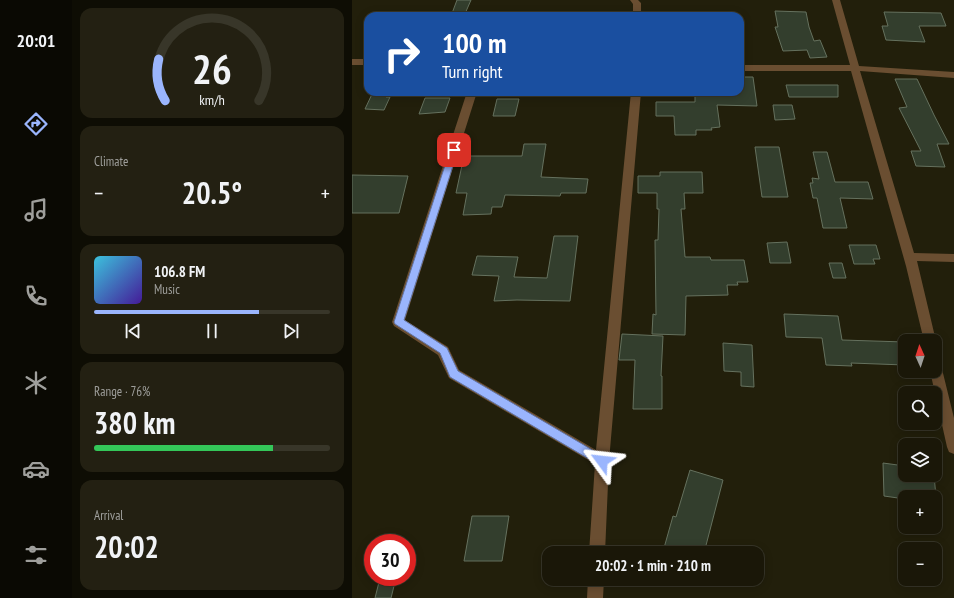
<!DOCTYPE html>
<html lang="en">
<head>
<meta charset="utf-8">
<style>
  body { margin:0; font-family:"PT Sans Narrow",sans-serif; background:#232012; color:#f1f3f6; height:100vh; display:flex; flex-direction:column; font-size:15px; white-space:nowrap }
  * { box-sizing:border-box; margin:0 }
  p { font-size:13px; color:#9f9f9c }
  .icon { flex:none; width:22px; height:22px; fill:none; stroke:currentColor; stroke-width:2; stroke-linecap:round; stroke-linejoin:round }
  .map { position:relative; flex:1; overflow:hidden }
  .drawer { display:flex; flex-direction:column; gap:8px; padding:8px; background:#0e0d04; width:280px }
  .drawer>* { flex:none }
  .hud { position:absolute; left:12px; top:12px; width:380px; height:84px; border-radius:12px; box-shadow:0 2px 10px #0003,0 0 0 1px #383629; background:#1a4fa0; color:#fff; overflow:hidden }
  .needle { width:26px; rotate:357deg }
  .fabs { position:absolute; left:546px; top:334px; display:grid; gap:8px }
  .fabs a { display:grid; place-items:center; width:44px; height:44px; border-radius:8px; background:#1a1708; box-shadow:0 2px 10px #0003,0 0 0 1px #383629; font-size:20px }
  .speed { position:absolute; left:12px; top:534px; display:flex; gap:8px; font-size:20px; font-weight:700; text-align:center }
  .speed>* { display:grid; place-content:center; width:52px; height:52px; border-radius:50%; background:#1a1708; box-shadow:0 2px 10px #0003,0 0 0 1px #383629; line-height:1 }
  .speed .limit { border:6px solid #d22; background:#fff; color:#111 }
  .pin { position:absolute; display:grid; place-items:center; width:34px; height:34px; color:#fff; margin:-17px; border-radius:8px; box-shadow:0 2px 6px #0006 }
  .me { position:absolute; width:44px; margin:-22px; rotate:300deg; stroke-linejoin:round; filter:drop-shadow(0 0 3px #0008) }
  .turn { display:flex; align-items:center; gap:14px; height:84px; padding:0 12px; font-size:18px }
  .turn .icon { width:52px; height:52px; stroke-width:2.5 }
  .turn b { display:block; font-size:28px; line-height:34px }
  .big { font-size:30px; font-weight:700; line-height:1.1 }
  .drawer .card { flex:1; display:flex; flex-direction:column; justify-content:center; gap:6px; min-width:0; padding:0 14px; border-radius:12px; background:#232012 }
  .drawer .dial { align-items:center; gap:0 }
  .dial svg { height:104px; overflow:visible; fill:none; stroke:#383629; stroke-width:7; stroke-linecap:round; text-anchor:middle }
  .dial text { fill:#f1f3f6; stroke:none }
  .song { display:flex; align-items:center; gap:12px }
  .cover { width:48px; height:48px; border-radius:6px; background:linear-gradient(135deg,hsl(190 70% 55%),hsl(260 70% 35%)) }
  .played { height:4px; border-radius:2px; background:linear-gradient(90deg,#9ab5fd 70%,#383629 70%) }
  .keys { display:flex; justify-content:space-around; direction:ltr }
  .heat { display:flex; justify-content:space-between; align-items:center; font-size:22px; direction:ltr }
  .charge { height:6px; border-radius:3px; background:linear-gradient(90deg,#34c759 76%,#383629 0) }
  .trip { position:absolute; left:190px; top:546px; width:222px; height:40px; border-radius:12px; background:#1a1708; box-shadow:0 2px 10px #0003,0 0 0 1px #383629; font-weight:700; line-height:40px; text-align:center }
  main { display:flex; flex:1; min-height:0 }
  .menu { display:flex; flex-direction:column; width:72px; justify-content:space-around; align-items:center; background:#0a0903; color:#9f9f9c }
  .menu .icon { width:28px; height:28px }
  .menu .active { color:#9ab5fd }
  .menu b { font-size:18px; color:#f1f3f6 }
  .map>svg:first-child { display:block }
  .building { fill:#333e2d; stroke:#65715e }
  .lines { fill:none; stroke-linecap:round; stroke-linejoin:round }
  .street { fill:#6a4e31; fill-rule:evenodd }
  .route { fill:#9ab5fd; stroke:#6476a4 }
</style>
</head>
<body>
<main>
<nav class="menu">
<b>20:01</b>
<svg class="icon active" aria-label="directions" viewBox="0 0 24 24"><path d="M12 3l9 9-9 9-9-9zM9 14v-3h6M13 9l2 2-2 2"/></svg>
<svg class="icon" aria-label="music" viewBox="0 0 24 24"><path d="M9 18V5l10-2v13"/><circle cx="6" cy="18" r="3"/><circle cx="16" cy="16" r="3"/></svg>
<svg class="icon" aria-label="phone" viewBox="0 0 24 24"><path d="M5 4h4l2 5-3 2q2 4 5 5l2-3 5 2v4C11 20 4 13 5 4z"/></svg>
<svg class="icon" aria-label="climate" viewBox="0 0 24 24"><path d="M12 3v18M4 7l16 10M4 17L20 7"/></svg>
<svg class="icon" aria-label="car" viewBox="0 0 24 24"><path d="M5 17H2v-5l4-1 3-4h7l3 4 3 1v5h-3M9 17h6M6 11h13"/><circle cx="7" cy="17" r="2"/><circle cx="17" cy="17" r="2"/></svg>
<svg class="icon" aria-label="filters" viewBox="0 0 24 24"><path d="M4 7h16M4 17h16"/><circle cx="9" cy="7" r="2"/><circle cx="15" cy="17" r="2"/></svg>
</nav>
<section class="drawer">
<div class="card dial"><svg viewBox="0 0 100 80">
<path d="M14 69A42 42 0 1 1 86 69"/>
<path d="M14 69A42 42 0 0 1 9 37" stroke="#9ab5fd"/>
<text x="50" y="56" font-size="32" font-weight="700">26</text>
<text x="50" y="72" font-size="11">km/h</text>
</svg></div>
<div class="card"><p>Climate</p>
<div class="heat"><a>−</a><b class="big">20.5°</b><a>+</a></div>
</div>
<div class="card">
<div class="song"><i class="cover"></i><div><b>106.8 FM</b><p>Music</p></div></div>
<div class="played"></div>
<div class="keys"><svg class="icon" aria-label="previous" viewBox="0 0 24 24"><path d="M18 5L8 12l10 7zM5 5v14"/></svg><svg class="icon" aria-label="pause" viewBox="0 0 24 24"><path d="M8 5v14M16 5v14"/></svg><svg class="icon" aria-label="next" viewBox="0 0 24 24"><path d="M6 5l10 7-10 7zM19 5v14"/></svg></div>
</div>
<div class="card"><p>Range · 76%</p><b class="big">380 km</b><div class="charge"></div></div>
<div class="card"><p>Arrival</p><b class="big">20:02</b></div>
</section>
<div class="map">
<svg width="602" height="598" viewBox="0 0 602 598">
  <rect width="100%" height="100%" fill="#221f0b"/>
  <!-- building -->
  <path class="building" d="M105 0H119L112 16H99Z
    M423 11 454 12 457 27 462 41 468 40 475 57 458 58 455 50 431 51 423 27H426Z
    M532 12 589 13 594 26H567L573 42 534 40 530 26H536Z
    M388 77H401L405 106 365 105 368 127 359 128 360 130H344V135H323L322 116H304V102H343V92H388Z
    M543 79H565L582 115 597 144H585L593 167 564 166 559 151H569L547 108 555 107Z
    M434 85H486V97H437Z
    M21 92H36L34 97H38L32 110 13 109Z
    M73 98H98L93 112 67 114Z
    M145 99H167L163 116H141Z
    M421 105H440L443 119 423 120Z
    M172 144H194L189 177 236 179 234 193H209L208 196 153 195 150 207H140L139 214 111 215 115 193H104L112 156H170Z
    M403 147H427L436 197H410Z
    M461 152H475L483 182H516L521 199 488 198 495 228H471L465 198H461L458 183H461L460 178 467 179Z
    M308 172H350L351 193H332L333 209H329L333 257H358L359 260H392L396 282H385L386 285H375L376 295 334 296 333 335 300 334 301 314 304 315 303 240H306L307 209H305V193H286V176H308Z
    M0 175 56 176 47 213H0Z
    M202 236H226L218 301 165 300 142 301 147 276 120 275 125 256 166 257 162 277 195 278Z
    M435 242 439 263H418L415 243Z
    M497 245H524L528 259H521L523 264H502Z
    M477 263H490L494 278H481Z
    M432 314 486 316 490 340 553 342V365L499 363 500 366 474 365 470 338 434 337Z
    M270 334 311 336 309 376H310V409H281L283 360H267Z
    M371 343 400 345 402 387 389 386V372L372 371Z
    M531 463 553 466V475H582L584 497H553V499L532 496Z
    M338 470 371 480 352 553H331L312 548 321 516 324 517Z
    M120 516H157L150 561H112Z
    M28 578H44L39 598H23Z"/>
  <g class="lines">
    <!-- street -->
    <path class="street" d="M278 0H286L289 3V16H281V4Z
      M480 0H488L507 66 602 72V78L508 71 562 253 602 254V262L565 261 584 341 583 344V341H572L554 266 499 71H388V65H498Z
      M0 59H16V65H0Z
      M115 92H125L53 320 96 347 107 370 244 450 279 92H289L257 461 253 553H237L243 464 97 378 86 355 42 326 40 322Z
      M583 360 588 361 589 365 602 418V454L597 452 595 447 578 371H583Z
      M236 579H252L251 598H235Z"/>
  </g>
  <!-- route -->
  <path class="route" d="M102 147 106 150 52 320 95 348 106 371 254 458 256 461 254 465 250 466 247 465 98 377 88 353 43 324 42 322 98 150Z"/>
</svg>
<div class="fabs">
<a><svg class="needle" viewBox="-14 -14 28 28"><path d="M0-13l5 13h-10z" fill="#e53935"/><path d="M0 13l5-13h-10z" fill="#9f9f9c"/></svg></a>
<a><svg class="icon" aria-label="search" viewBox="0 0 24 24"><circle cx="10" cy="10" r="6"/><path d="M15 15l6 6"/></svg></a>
<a><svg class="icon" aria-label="layers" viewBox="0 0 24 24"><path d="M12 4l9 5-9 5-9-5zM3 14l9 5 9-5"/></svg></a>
<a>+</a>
<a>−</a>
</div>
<div class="speed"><div class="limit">30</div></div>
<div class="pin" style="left:102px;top:150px;background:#d93025"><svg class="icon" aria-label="arrive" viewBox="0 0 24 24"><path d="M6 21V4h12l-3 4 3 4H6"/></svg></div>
<svg class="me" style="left:250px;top:461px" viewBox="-20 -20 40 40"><path d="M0-17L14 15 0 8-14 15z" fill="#9ab5fd" stroke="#fff" stroke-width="4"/></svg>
<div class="trip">20:02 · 1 min · 210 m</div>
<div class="hud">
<div class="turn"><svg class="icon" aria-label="right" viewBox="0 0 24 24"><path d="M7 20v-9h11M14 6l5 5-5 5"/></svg><div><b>100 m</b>Turn right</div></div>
</div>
</div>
</main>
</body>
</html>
